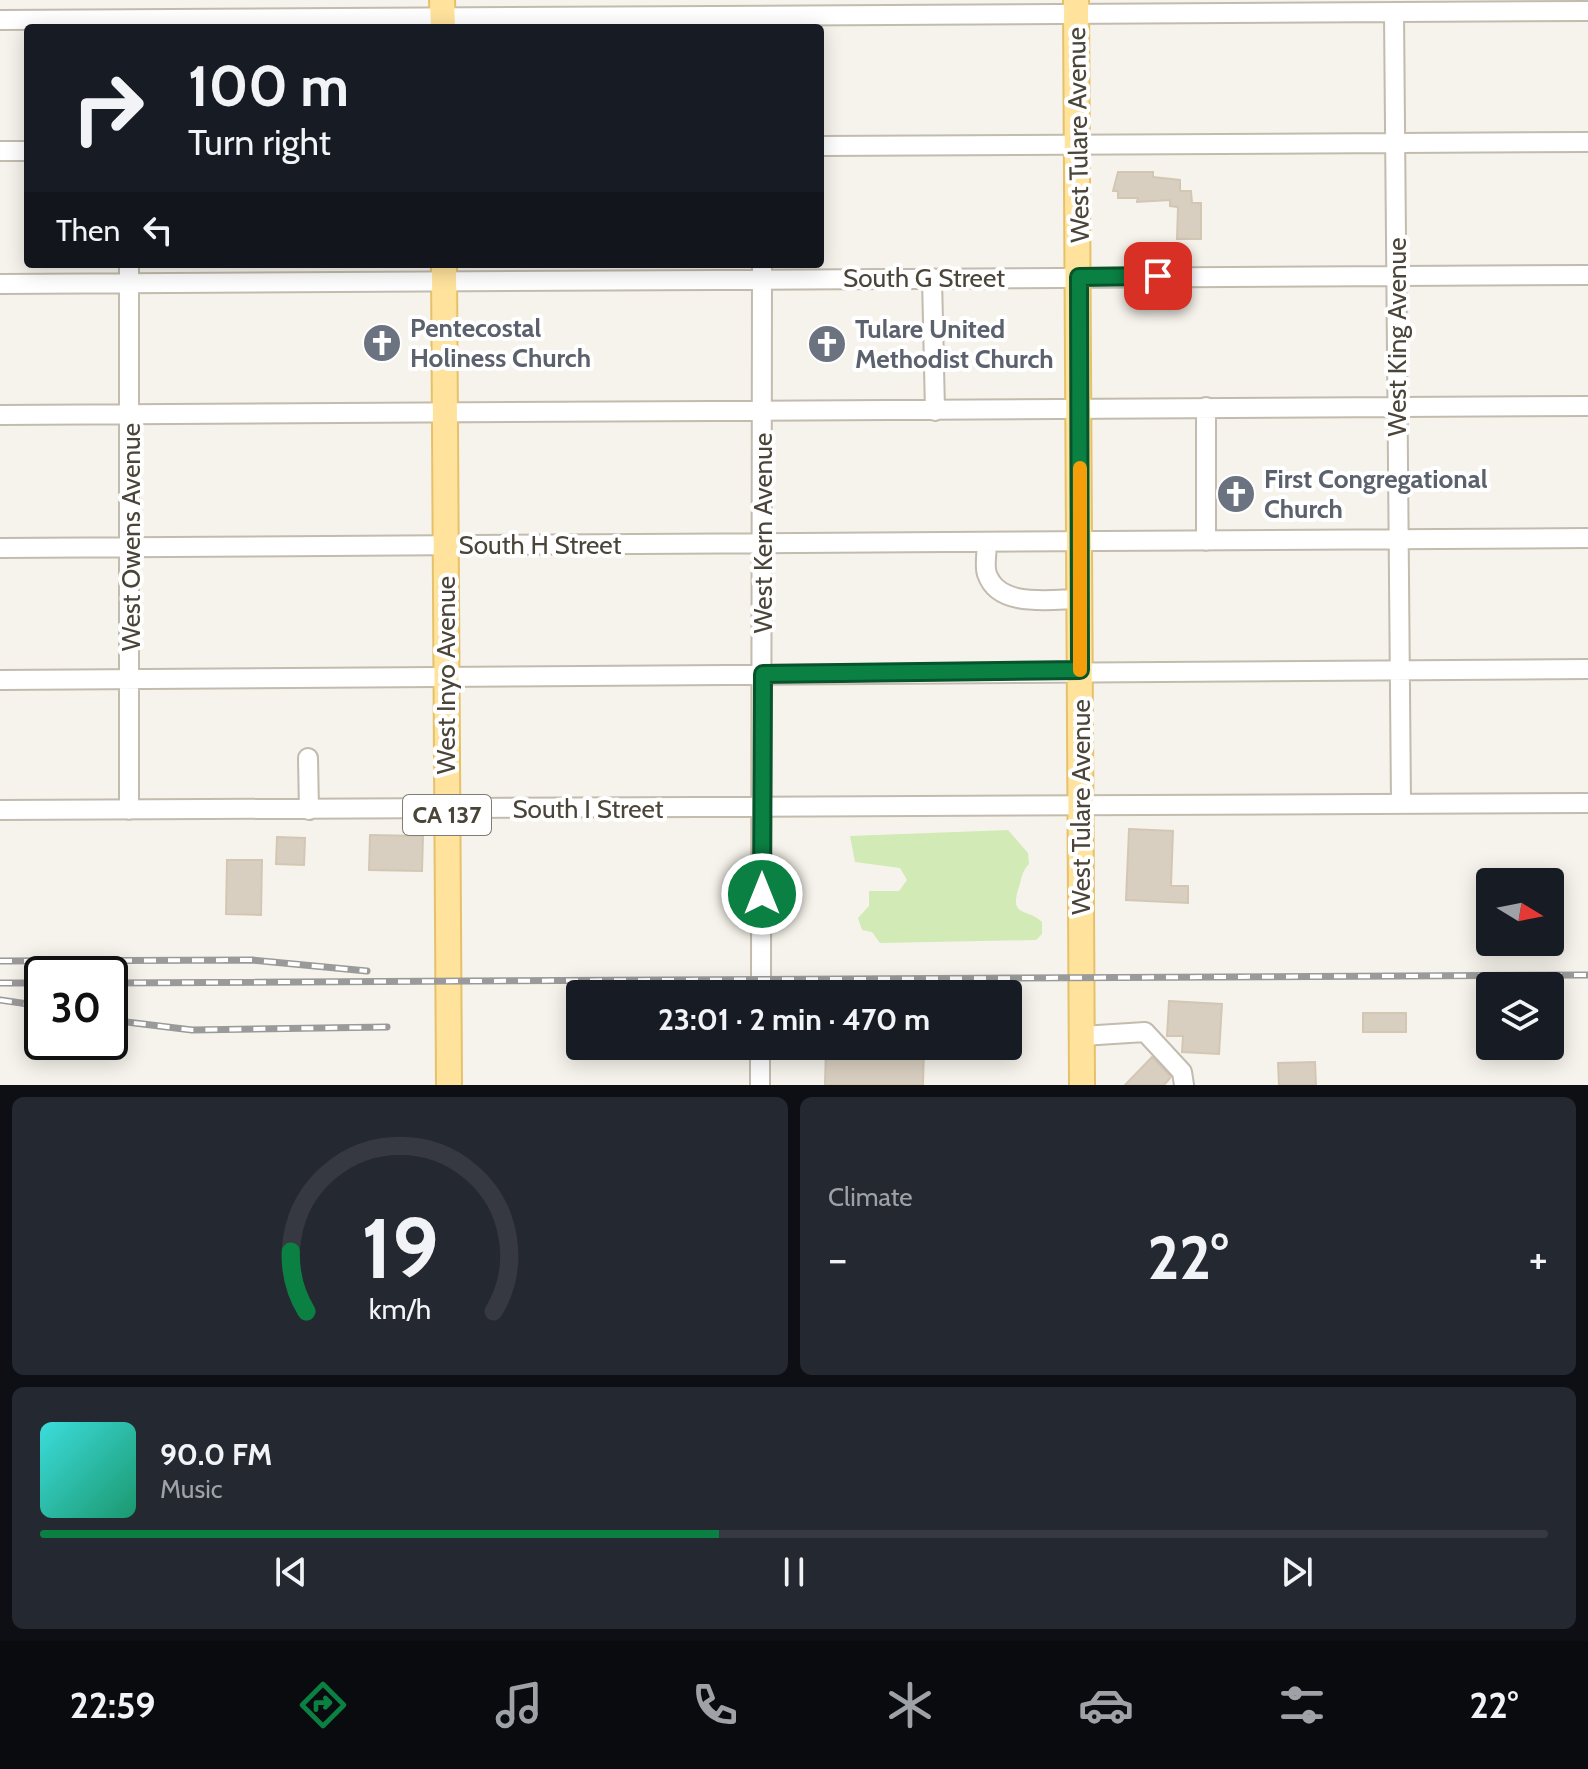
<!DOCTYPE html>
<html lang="en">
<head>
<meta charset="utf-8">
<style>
  body { margin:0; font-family:Cabin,sans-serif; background:#242831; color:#f1f3f6; height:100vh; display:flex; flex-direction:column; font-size:30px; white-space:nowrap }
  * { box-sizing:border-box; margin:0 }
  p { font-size:26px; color:#9ea1a6 }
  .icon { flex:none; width:44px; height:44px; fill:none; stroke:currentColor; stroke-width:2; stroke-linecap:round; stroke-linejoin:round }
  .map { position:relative; height:1085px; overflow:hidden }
  .side { display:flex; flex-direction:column; gap:12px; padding:12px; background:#0d0f14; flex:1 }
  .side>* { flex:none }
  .top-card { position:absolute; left:24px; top:24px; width:800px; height:244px; border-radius:8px; box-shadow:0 4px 20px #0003; background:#171b24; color:#f1f3f6; overflow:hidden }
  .needle { width:52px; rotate:100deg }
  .fabs { position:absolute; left:1476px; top:868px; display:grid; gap:16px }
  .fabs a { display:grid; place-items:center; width:88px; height:88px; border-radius:8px; background:#171b24; box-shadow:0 4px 20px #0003; font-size:40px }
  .speed { position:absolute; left:24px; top:956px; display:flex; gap:16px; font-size:40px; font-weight:700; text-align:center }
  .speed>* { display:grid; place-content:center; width:104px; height:104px; border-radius:50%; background:#171b24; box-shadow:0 4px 20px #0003; line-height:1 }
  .speed .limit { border:4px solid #111; border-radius:12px; background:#fff; color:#111 }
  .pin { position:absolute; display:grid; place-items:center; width:68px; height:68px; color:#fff; margin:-34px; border-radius:16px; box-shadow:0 4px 12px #0006 }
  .me { position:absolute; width:88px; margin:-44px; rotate:0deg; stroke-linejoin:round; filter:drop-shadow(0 0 6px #0008) }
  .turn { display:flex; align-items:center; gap:28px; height:168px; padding:0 32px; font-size:36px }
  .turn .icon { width:104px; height:104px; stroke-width:2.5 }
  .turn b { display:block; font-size:56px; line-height:68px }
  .then { display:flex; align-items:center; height:76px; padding:0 32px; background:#0003; gap:16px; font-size:30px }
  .big { font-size:60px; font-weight:700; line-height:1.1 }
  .side .card { flex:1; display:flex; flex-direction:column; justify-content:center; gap:12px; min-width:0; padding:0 28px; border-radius:12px; background:#242831 }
  .side .dial { align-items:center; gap:0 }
  .dial svg { height:208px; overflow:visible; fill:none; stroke:#363941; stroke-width:7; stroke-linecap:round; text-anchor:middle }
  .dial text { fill:#f1f3f6; stroke:none }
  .song { display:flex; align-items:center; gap:24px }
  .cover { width:96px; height:96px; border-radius:12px; background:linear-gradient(135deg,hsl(180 70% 55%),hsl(160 70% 35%)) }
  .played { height:8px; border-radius:4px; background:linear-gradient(90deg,#0b8043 45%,#363941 45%) }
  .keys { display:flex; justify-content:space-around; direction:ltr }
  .heat { display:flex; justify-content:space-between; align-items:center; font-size:44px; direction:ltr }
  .side .tiles { flex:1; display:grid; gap:12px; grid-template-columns:1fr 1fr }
  .card:last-child { grid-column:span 2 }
  .trip { position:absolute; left:566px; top:980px; width:456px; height:80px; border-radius:8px; background:#171b24; box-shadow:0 4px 20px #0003; font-weight:700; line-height:80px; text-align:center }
  .menu { display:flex; height:128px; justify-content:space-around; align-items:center; background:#090b0e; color:#9ea1a6 }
  .menu .icon { width:56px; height:56px }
  .menu .active { color:#0b8043 }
  .menu b { font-size:36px; color:#f1f3f6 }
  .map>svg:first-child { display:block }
  .green { fill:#d2eab5 }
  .building { fill:#d8cfc1; stroke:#d3c7b4; stroke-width:2 }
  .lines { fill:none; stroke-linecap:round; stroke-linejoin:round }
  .minor-casing { stroke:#c2bbae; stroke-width:22 }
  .major-casing { stroke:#e6c16a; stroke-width:28 }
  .minor { stroke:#fff; stroke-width:18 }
  .major { stroke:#ffe39c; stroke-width:24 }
  .rail-casing { stroke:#9a9a9a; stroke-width:7 }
  .rail { stroke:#fff; stroke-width:4; stroke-dasharray:12; stroke-linecap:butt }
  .route-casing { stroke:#07532c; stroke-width:20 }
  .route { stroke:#0b8043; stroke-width:14 }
  .slow { stroke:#f59e0b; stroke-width:14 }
  .labels { text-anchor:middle; stroke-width:8; stroke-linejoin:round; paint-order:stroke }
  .shield { fill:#fff; stroke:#817c74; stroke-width:2 }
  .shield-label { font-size:24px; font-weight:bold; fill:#4b4439 }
  .street-label { font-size:26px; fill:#4b4439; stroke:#fff }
  .worship-label { font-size:26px; font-weight:bold; fill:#5b616d; stroke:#fff; text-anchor:start }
</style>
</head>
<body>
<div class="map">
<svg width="1588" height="1085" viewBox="0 0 1588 1085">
  <rect width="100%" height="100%" fill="#f6f3ec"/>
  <!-- green -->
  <path class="green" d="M1008 830 1028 853 1029 864C1021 872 1022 879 1018 890 1010 917 1027 908 1042 922V934L1036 940 880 943 872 932 862 930 858 918 869 906V891H899L907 880 900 868 855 862 850 836Z"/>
  <!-- building -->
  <path class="building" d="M1118 172H1153V177L1180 180V191H1191L1192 203H1201V239H1177L1178 207 1170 206V200L1137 202 1138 198H1118V191H1113Z
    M1129 829 1173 831 1171 886H1188V903L1126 900Z
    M370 835 423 836 422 871 369 870Z
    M277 837 305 838 304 865 276 864Z
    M227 860H262L261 915 226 914Z
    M1169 1001 1222 1004 1219 1054 1182 1052 1183 1036H1167Z
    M1363 1013H1406V1032H1363Z
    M826 1046H924L923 1085H825Z
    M1152 1057 1171 1077 1164 1085H1125Z
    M1315 1062 1316 1085H1279L1278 1063Z"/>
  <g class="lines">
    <!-- minor casing -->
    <g class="minor-casing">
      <path id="minor" d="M1394 13 1401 804
        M0 20 1588 11
        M820 146 1588 142
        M0 151H28
        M932 278 935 411
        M0 284 1588 275
        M0 415 1588 406
        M1206 541V407
        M987 542C987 552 984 566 987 574 999 609 1052 599 1080 599
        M0 548 1588 538
        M0 680 1588 669
        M308 758 309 810
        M0 810 1588 803
        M129 810V264
        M761 994 762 264
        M1082 1036 1145 1032 1182 1072 1184 1085
        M760 1085V1046"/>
    </g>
    <!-- major casing -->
    <g class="major-casing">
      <path id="major" d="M442 0 443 28
        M1076 0 1082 1085
        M444 264 449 1085"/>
    </g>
    <!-- minor -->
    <use href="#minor" class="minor"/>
    <!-- major -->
    <use href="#major" class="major"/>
    <!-- rail casing -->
    <g class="rail-casing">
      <path id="rail" d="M0 961 252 960 367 971
        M0 983H42
        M110 983 1588 975
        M0 1000 42 1006
        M110 1020 192 1030 387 1027"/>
    </g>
    <!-- rail -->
    <use href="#rail" class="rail"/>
  </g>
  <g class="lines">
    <!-- route casing -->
    <g class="route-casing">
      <path id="route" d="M762 894 763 674 1080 670 1079 277 1158 276"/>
    </g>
    <!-- route -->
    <use href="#route" class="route"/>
    <!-- slow -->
    <path class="slow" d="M1080 468V670"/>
  </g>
  <!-- icons -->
  <defs>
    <g id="church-disc" transform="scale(2)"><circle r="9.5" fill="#6b7280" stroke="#fff"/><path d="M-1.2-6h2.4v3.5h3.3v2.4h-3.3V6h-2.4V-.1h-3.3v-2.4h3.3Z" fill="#fff"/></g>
  </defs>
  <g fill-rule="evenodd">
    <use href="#church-disc" x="382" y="343"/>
    <use href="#church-disc" x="827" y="344"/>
    <use href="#church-disc" x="1236" y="494"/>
  </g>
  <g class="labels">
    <!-- shield labels -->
    <rect class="shield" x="403" y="795" width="88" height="40" rx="6"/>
    <g class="shield-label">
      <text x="447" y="823">CA 137</text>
    </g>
    <!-- street labels -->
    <g class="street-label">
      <text transform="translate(1078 135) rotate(-91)" y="9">West Tulare Avenue</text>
      <text x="924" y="287">South G Street</text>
      <text transform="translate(1397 337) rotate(-90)" y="9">West King Avenue</text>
      <text transform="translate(763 533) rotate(-90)" y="9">West Kern Avenue</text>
      <text transform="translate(131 537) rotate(-90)" y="9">West Owens Avenue</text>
      <text x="540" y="554">South H Street</text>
      <text transform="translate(446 675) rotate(-90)" y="9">West Inyo Avenue</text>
      <text transform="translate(1081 807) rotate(-90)" y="9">West Tulare Avenue</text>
      <text x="588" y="818">South I Street</text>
    </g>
    <!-- worship labels -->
    <g class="worship-label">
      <text x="410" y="337">Pentecostal<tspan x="410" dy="30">Holiness Church</tspan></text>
      <text x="855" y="338">Tulare United<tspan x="855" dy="30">Methodist Church</tspan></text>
      <text x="1264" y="488">First Congregational<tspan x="1264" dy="30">Church</tspan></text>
    </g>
  </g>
</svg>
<div class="fabs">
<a><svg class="needle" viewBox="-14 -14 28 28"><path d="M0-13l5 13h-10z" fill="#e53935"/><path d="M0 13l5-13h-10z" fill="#9ea1a6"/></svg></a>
<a><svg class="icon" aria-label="layers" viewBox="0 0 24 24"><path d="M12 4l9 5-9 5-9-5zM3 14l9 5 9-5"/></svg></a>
</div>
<div class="speed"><div class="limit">30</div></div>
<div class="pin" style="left:1158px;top:276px;background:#d93025"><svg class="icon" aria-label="arrive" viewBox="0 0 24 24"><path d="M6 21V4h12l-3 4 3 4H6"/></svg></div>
<svg class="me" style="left:762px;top:894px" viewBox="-20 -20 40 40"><circle r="17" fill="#0b8043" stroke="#fff" stroke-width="3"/><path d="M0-11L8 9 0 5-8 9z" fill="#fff"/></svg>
<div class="trip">23:01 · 2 min · 470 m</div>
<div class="top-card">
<div class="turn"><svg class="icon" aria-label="right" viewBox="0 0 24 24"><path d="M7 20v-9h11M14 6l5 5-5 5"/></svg><div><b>100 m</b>Turn right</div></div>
<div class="then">Then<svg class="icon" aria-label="left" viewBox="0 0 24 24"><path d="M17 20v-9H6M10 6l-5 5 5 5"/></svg></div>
</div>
</div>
<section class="side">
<div class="tiles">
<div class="card dial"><svg viewBox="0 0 100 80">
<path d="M14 69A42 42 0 1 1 86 69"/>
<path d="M14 69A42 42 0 0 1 8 46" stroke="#0b8043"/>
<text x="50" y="56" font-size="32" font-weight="700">19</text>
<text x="50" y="72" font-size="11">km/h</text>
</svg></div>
<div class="card"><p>Climate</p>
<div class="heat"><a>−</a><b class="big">22°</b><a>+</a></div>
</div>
<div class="card">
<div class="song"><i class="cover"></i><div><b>90.0 FM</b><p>Music</p></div></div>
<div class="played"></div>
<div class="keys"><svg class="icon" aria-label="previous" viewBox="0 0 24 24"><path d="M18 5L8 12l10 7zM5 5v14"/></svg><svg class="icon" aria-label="pause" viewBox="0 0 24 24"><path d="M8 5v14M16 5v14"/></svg><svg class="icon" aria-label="next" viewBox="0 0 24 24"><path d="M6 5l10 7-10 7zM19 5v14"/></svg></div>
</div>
</div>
</section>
<nav class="menu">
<b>22:59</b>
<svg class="icon active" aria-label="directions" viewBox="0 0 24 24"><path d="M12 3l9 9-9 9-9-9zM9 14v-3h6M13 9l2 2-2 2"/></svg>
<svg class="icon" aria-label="music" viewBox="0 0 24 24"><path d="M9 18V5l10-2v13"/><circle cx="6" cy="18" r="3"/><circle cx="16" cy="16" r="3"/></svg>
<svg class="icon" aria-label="phone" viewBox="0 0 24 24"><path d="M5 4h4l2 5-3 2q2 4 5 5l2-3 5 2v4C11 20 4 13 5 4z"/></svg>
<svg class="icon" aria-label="climate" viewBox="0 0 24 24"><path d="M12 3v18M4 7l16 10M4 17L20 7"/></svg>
<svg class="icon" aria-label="car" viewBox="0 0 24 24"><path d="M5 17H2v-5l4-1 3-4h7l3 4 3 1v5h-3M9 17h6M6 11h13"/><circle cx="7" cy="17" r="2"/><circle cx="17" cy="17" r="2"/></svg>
<svg class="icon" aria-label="filters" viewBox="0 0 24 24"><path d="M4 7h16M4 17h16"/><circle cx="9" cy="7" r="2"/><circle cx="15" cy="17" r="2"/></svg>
<b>22°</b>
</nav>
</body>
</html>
